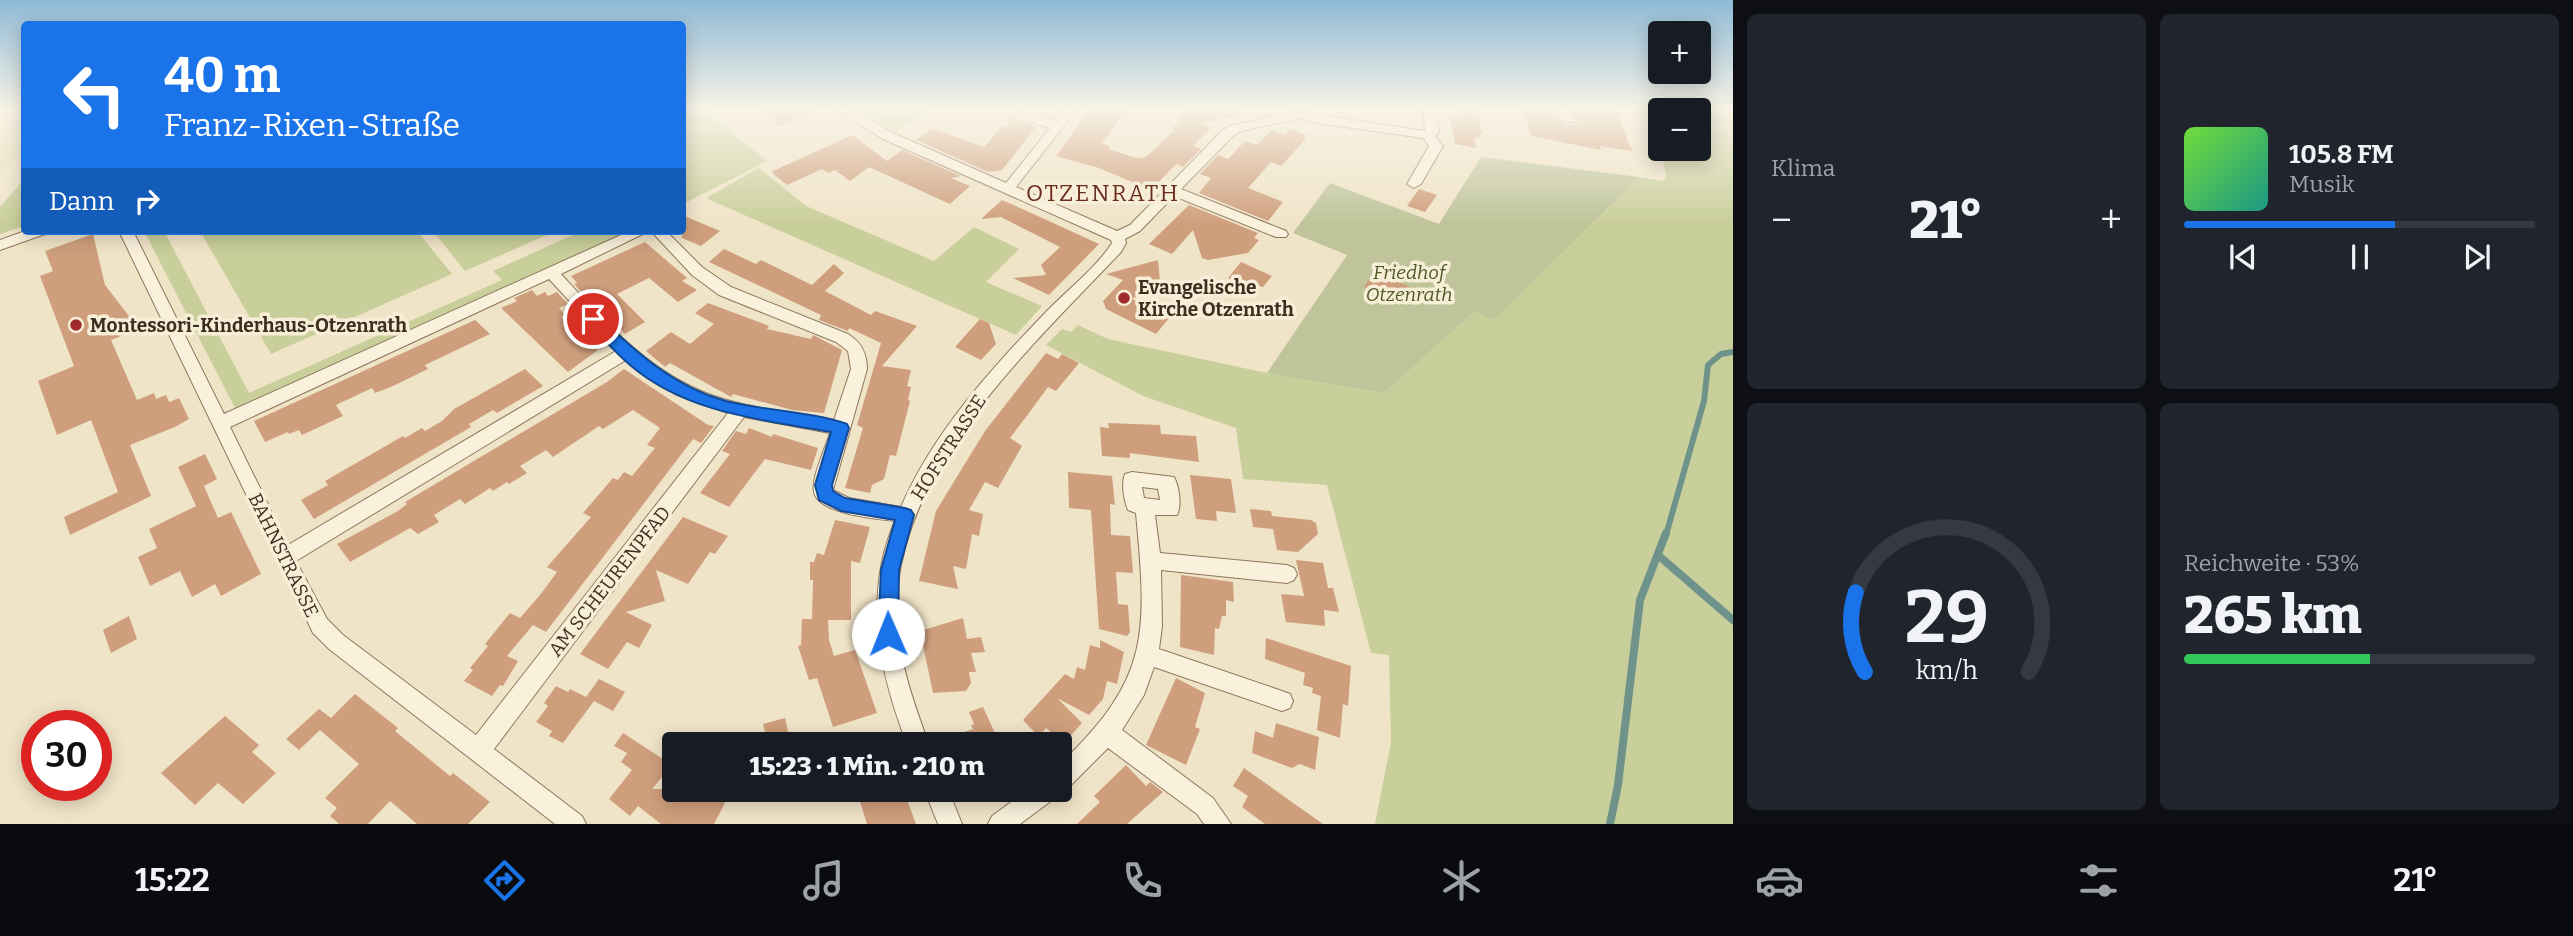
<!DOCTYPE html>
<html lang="de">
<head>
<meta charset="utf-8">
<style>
  body { margin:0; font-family:Bitter,serif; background:#20242c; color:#f1f3f6; height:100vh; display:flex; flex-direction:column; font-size:26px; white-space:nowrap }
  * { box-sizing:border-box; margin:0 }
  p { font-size:23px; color:#9ea1a6 }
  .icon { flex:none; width:38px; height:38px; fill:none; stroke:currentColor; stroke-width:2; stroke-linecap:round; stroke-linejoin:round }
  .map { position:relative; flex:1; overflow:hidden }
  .side { display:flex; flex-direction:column; gap:14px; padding:14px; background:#0d0f14; width:840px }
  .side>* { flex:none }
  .guide { position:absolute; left:21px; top:21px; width:665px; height:214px; border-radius:7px; box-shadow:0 4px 18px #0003; background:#1a73e8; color:#fff; overflow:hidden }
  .buttons { position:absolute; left:1648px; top:21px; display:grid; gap:14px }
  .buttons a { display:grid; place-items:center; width:63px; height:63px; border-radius:7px; background:#171b24; box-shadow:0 4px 18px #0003; font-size:35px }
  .speed { position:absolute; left:21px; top:710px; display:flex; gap:14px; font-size:35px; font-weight:700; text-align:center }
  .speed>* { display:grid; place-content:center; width:91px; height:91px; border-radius:50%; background:#171b24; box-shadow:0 4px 18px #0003; line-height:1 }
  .speed .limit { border:10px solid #d22; background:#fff; color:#111 }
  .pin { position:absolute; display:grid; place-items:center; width:60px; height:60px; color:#fff; margin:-30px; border:4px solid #fff; border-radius:50%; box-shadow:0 2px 7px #0007 }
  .me { position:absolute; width:77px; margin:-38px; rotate:359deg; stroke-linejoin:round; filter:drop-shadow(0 0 5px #0008) }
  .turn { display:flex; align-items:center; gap:24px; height:147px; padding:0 28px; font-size:32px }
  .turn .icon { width:91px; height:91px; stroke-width:2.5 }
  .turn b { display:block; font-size:49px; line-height:60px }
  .then { display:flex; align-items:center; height:66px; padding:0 28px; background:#0003; gap:14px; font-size:26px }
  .big { font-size:52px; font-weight:800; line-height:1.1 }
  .side .tile { flex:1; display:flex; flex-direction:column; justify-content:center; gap:10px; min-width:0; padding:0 24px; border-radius:10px; background:#20242c }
  .side .dial { align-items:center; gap:0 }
  .dial svg { height:182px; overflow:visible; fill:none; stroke:#363941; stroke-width:7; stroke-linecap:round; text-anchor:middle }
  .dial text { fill:#f1f3f6; stroke:none }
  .song { display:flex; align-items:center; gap:21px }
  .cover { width:84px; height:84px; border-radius:10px; background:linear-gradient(135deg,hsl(100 70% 55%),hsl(170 70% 35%)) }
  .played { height:7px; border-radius:4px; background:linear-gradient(90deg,#1a73e8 60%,#363941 60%) }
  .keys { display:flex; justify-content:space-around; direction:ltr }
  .heat { display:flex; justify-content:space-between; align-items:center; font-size:38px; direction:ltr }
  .charge { height:10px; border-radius:5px; background:linear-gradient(90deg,#34c759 53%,#363941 0) }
  .side .tiles { flex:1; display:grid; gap:14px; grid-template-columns:repeat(2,1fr) }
  .trip { position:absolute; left:662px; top:732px; width:410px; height:70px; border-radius:7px; background:#171b24; box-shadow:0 4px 18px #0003; font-weight:800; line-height:70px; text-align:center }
  .tabs { display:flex; height:112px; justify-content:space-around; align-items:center; background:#090b0e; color:#9ea1a6 }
  .tabs .icon { width:49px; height:49px }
  .tabs .current { color:#1a73e8 }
  .tabs b { font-size:32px; color:#f1f3f6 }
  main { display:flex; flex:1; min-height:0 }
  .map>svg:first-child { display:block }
  .farmland { fill:#e6deb5 }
  .green { fill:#c9cf9b; fill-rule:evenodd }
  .cemetery { fill:#bfc49a }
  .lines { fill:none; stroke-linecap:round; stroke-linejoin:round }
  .stream-far1 { stroke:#6f938a; stroke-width:6 }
  .stream { stroke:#6f938a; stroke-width:8 }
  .building { fill:#cf9f7d }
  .street-casing { stroke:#8d765c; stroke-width:2 }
  .street { fill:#faf1dc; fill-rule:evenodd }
  .route { fill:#1a73e8; stroke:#114b97; stroke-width:2 }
  .poi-dot { fill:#9e2a2b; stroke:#f7eed8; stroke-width:2.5 }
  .labels { text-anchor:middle; stroke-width:7; stroke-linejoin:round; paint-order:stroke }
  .park-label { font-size:19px; font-style:italic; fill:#4d5a26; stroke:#f7eed8 }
  .poi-label { font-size:19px; font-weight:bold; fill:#3d2e20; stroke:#f7eed8; text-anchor:start }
  .street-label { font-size:19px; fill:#3d2e20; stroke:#f7eed8 }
  .quarter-label { font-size:23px; letter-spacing:2px; fill:#6b2e1e; stroke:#f7eed8 }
</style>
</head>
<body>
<main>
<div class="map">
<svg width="1733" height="824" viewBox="0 0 1733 824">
  <rect width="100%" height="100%" fill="#f0e4c8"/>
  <!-- farmland -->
  <path class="farmland" d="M0 109H24V152L0 173Z"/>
  <!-- green -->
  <path class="green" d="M683 109H708L707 113 767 161 683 204Z
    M853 109H931L925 115 895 131Z
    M1646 109H1733V824H1375L1391 742 1389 655 1371 653 1327 485 1243 479 1236 428 1143 396 1046 345 1062 329 1071 332 1078 325 1108 339 1267 373 1384 393 1474 312 1495 320 1639 177 1663 181 1667 177 1655 133ZM1661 110H1699V149H1661Z
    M759 168 806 206 934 261 974 227 1019 249 986 282 1042 306 1016 335 706 198Z
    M24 179V226L0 234V207Z
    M144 231H164L249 393 502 280 493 271 582 231H628L236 410Z
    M200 231H417L452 274 271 354Z
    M433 231H556L465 271Z"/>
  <!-- cemetery -->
  <path class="cemetery" d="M1481 157 1639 177 1495 320 1474 312 1384 393 1267 373 1347 255 1293 233 1330 183 1439 224Z"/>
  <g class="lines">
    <!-- stream-far1 -->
    <path class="stream-far1" d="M1666 535 1704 401 1708 365 1721 354 1733 352"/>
    <!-- stream -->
    <path class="stream" d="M1659 556 1733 620
      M1610 824 1618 785 1640 600 1666 533"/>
  </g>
  <!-- building -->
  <path class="building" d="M761 109H818L778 126Z
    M1090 109H1127L1102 144 1110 146 1108 149 1136 158 1146 157 1176 129 1171 131 1188 109H1239L1240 115 1200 124 1211 128 1193 146 1201 149 1183 167 1176 164 1151 190 1099 168 1056 156Z
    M1461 109H1477L1482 134H1479L1480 138H1474L1476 148 1455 144 1449 113 1462 115Z
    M1524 109H1550L1565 125 1577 124 1578 120 1569 109 1616 111 1632 151 1600 146 1601 150 1531 136Z
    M1012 120 1036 127 1002 170 988 172 916 140 932 128 984 147 1002 126 1006 127Z
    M1290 129 1306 135 1304 138 1306 139 1281 166 1271 162 1248 188 1283 202 1268 221 1199 193 1211 178 1200 174 1218 155 1228 159 1245 141 1257 145 1271 130 1285 135Z
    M852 135 887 161 902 150 961 176 951 178 970 186 950 204 869 167 850 181 835 170 828 173 822 169 787 185 771 172Z
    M1419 189 1437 195 1425 212 1407 206Z
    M1002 200 1027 211 1099 244 1049 295 1013 278 1046 275 1041 265 1060 247 1001 217 981 219Z
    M1189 205 1258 233 1254 238 1259 240 1248 253 1208 260 1202 258 1193 230 1172 254 1149 244Z
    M682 215 720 231 701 246 682 238Z
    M93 234 105 285 139 329 111 340 137 400 154 393 156 399 166 395 169 402 179 398 189 419 175 427 130 445 151 496 70 535 64 517 118 492 91 420 57 435 38 381 74 366 40 276 53 271 45 251Z
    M645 242 687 278 682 281 697 290 678 302 649 278 617 294 645 322 625 334 589 294 585 296 574 284 577 283 571 276Z
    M724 249 756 264 761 260 812 285 834 264 844 273 825 291 871 315 875 311 917 326 882 366 911 370 907 386 911 387 908 400 910 401 896 456 890 455 884 479 872 485 870 493 845 488 863 428 857 425 881 343 849 328 848 331 819 320 821 315 709 262Z
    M1158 260 1160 281 1132 299 1170 317 1156 334 1106 309 1103 301 1123 280 1106 274Z
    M1241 262 1272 276 1263 287 1259 286 1255 290 1228 278Z
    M1374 272 1410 287 1401 302 1364 287Z
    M532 290 537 296 545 292 548 296 557 292 568 304 559 308 565 315 561 317 598 350 568 372 501 308 517 301 514 298Z
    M708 303 769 326 767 329 811 339 813 335 842 350 824 413 792 410 733 394 731 397 670 363 665 367 646 351 671 332 690 344 714 324 695 313Z
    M980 319 989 323 996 344 981 360 955 347Z
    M475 320 490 334 425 365 428 369 393 386 375 393 372 388 336 405 343 416 302 435 299 430 289 434 288 432 265 442 254 421Z
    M1046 353 1058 359 1062 354 1079 363 1056 391 1048 387 1029 413 1010 438 1022 446 998 488 985 482 969 510 983 514 979 536 972 534 966 569 953 566 958 589 919 581 936 511 985 431Z
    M525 369 543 386 497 413 493 410 469 424 471 427 314 519 301 500 328 485 325 481 403 436 405 438 422 428 425 431 442 421 454 409Z
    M624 369 708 425 714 426 701 443 693 439 546 632 533 625 507 656 518 661 503 686 500 685 492 696 464 681 473 670 470 668 488 646 485 644 510 613 520 618 540 595 557 572 547 567 591 517 583 513 613 478 618 480 624 472 632 476 655 448 647 445 660 428 633 410 603 429 599 426 553 457 546 450 520 466 527 473 509 484 507 482 493 491 490 488 465 504 460 499 434 515 439 522 418 534 410 528 350 562 337 544 398 511 407 504 405 502 607 382Z
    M1108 423 1160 425 1161 434 1196 436 1199 462 1130 453V458L1102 456 1100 427 1109 428Z
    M749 428 772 437 773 434 818 448 811 470 765 459 729 507 700 493 730 454 722 451 736 431 746 434Z
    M205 454 217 479 204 486 218 518 231 512 261 574 221 596 215 584 192 597 180 571 150 586 138 557 157 548 149 529 196 506 178 467Z
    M1068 472 1112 476 1115 505 1110 504 1111 535 1130 536 1133 573 1116 572 1118 604 1128 605 1130 632 1127 636 1099 629 1091 510 1069 508Z
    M1190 475 1231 479 1236 513 1216 511 1217 521 1196 519Z
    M1250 509 1271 511 1272 516 1311 520 1316 523 1318 534 1298 552 1277 550 1273 529 1253 527Z
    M683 517 728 536 715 554 710 552 688 584 656 570 665 601 626 612 652 625 639 648 627 642 608 669 580 654Z
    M835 520 870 527 860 563 851 561V620H828L829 640 834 656 855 650 877 713 833 727 817 678 809 680 798 646 801 645 802 619H812L813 580H810V562H814L817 553 824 555Z
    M1296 560 1323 563 1328 588H1333L1339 612 1324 610 1325 626 1286 622 1281 594 1304 596Z
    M1181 575 1233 582 1234 602 1226 600V616H1222L1219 629 1215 628 1214 655 1180 647Z
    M129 616 137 639 111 653 103 630Z
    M963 618 967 639 981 637 985 652 971 653 976 672H969L971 683 966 691 933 693 920 631Z
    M1266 638 1351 666 1348 706 1343 704 1340 738 1317 730 1321 696 1312 693 1313 688 1303 685 1305 673 1265 659Z
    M1100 640 1124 652 1117 684 1107 681 1103 699 1089 715 1057 698 1082 723 1064 743 1046 728 1039 737 1023 720 1065 674 1074 679 1077 667 1085 670 1090 645 1100 648Z
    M1176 678 1205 693 1195 727 1200 729 1186 765 1146 745Z
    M599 679 625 692 613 711 594 701 563 743 549 736 552 731 536 722 548 706 544 703 556 686 568 692 570 689 586 697Z
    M355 694 398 728 395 731 450 776 453 773 490 802 468 824H417L390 801 368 824H339L330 816 337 808 325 798 359 764 320 730 299 750 286 739 319 709 331 718Z
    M983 707 1000 744H938L937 741 973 729 971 725 974 724 969 712Z
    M225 716 259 745 252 752 276 773 243 804 218 783 195 805 161 773Z
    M785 718 791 744H768L763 724Z
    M1276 723 1319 737 1315 770 1300 764 1292 768 1252 753 1255 731 1273 738Z
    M623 733 672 765 652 789H706L725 803 714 824H661L638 806 630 816 609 799 632 770 621 762 627 753 614 746Z
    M1126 765 1146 786 1150 782 1163 792 1127 824H1077L1100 802 1094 796Z
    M1244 768 1323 824H1265L1242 807 1248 796 1233 786Z
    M856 789H903L916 824H867Z"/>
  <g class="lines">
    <!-- street casing -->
    <g class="street-casing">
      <path id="street" d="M835 109H850L893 133 1006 183 1050 128 993 112 992 109H1011L1055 121 1065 109H1077L1016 187 1117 231 1130 225 1223 130 1233 125 1301 110 1319 115 1425 131 1423 109H1435L1439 132 1435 136 1443 146 1421 184 1414 188 1407 184 1429 146 1423 138 1317 123 1300 118 1242 131 1233 136 1181 189 1286 231 1288 234 1286 237H1276L1174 196 1140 231 1125 239 1126 243 1121 252C1035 343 914 453 898 583 891 638 910 694 929 744H907C879 672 863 595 895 521 877 519 818 514 814 492 811 479 826 446 830 433L744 417 494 749 582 816 586 824H555L329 649 313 633 119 231H133L224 414 630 231H649L561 274C605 322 650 374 714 396 752 409 795 413 834 420L851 369 848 351 836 342 719 295 692 275 651 231H666L702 267 731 287 848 334C861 342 867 353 867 369L833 490 849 498 901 507C933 433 990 370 1045 313 1065 292 1097 267 1112 243L1111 240 883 139ZM549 279 616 351 288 545 230 427ZM626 360 675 394 728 413 476 735 343 635 327 619 296 561Z
        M1553 109H1566L1576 119 1575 122H1565Z
        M25 231H47L45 234 0 250V240Z
        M1132 472 1174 477C1179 486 1182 505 1177 515H1155L1160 553 1287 565 1294 568 1297 574 1294 580 1287 583 1161 570 1162 626 1159 649 1282 691 1290 694 1293 701 1290 708 1282 711 1154 667 1144 695 1122 730 1213 798 1231 824H1204L1197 814 1108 748 1067 789 1020 824H988L992 816 1029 789H1059V765C1151 678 1147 633 1136 513L1128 510C1124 501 1121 483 1125 474ZM1142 487 1158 489 1160 500 1144 498Z
        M924 789H948L962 824H938Z"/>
    </g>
    <!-- street -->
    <use href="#street" class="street"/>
  </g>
  <!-- sky -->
  <linearGradient id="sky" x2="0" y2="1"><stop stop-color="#8fbad6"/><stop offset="0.49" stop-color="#f8f3e6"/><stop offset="1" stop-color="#f8f3e6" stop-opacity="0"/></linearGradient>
  <rect width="1733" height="224" fill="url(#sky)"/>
  <!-- route -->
  <path class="route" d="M593 314 598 316C636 352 674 387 726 401 765 411 808 411 847 424L849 428 832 485 833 491 845 498 905 508 911 510 914 515 899 570 898 634 895 640 888 643 881 640 878 634 881 570 895 520 841 511 819 500 815 485 831 432C762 420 686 413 630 365 615 352 602 337 588 323L586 319 588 316Z"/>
  <!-- markers -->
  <g class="poi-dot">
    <circle cx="1124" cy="298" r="7"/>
    <circle cx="76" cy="325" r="7"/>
  </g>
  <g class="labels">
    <!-- park labels -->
    <g class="park-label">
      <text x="1409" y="279">Friedhof<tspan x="1409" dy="22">Otzenrath</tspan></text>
    </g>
    <!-- poi labels -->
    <g class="poi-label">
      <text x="1138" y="294">Evangelische<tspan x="1138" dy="22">Kirche Otzenrath</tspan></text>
      <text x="90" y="332">Montessori-Kinderhaus-Otzenrath</text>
    </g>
    <!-- street labels -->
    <g class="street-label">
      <text transform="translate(948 447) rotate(-57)" y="7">HOFSTRASSE</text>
      <text transform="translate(284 555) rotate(64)" y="7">BAHNSTRASSE</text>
      <text transform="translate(609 581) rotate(-52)" y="7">AM SCHEURENPFAD</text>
    </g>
    <!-- quarter labels -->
    <g class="quarter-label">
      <text x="1103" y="201">OTZENRATH</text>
    </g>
  </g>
</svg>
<div class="buttons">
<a>+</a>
<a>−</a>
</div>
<div class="speed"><div class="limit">30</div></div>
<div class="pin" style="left:593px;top:319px;background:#d93025"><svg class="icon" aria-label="arrive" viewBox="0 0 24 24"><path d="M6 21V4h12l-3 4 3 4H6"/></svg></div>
<svg class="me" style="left:888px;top:634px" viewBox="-20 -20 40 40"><circle r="19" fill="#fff"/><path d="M0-13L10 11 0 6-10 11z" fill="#1a73e8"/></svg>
<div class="trip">15:23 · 1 Min. · 210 m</div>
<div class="guide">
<div class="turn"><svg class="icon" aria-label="left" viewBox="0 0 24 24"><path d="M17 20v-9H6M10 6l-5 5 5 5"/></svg><div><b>40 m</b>Franz-Rixen-Straße</div></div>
<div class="then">Dann<svg class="icon" aria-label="right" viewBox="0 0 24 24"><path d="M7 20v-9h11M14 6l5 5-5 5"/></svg></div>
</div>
</div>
<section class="side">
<div class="tiles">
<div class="tile"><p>Klima</p>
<div class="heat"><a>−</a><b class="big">21°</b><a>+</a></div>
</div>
<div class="tile">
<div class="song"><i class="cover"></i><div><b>105.8 FM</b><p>Musik</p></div></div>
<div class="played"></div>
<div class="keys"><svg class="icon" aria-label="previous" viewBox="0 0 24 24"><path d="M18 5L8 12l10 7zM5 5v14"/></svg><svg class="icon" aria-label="pause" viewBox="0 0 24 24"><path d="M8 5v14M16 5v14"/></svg><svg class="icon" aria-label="next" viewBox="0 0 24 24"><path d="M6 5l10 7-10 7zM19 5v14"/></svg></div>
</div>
<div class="tile dial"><svg viewBox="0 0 100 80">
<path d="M14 69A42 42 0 1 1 86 69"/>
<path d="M14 69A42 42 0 0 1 10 34" stroke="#1a73e8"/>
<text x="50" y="56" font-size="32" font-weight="700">29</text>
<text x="50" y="72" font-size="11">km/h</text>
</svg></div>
<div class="tile"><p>Reichweite · 53%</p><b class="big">265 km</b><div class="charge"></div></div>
</div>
</section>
</main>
<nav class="tabs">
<b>15:22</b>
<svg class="icon current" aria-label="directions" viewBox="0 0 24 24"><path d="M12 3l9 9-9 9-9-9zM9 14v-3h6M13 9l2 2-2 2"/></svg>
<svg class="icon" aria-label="music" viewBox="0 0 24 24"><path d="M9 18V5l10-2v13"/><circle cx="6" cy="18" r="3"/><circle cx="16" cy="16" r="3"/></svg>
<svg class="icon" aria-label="phone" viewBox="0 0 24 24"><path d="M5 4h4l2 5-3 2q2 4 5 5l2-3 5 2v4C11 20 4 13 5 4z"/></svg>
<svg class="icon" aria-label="climate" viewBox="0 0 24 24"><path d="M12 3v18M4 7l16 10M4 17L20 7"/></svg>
<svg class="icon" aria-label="car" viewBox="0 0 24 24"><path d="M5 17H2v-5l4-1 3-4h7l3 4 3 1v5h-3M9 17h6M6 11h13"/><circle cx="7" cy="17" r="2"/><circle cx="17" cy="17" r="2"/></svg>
<svg class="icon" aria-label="filters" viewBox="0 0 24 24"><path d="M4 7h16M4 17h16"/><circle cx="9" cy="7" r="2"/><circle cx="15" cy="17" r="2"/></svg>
<b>21°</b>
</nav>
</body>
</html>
